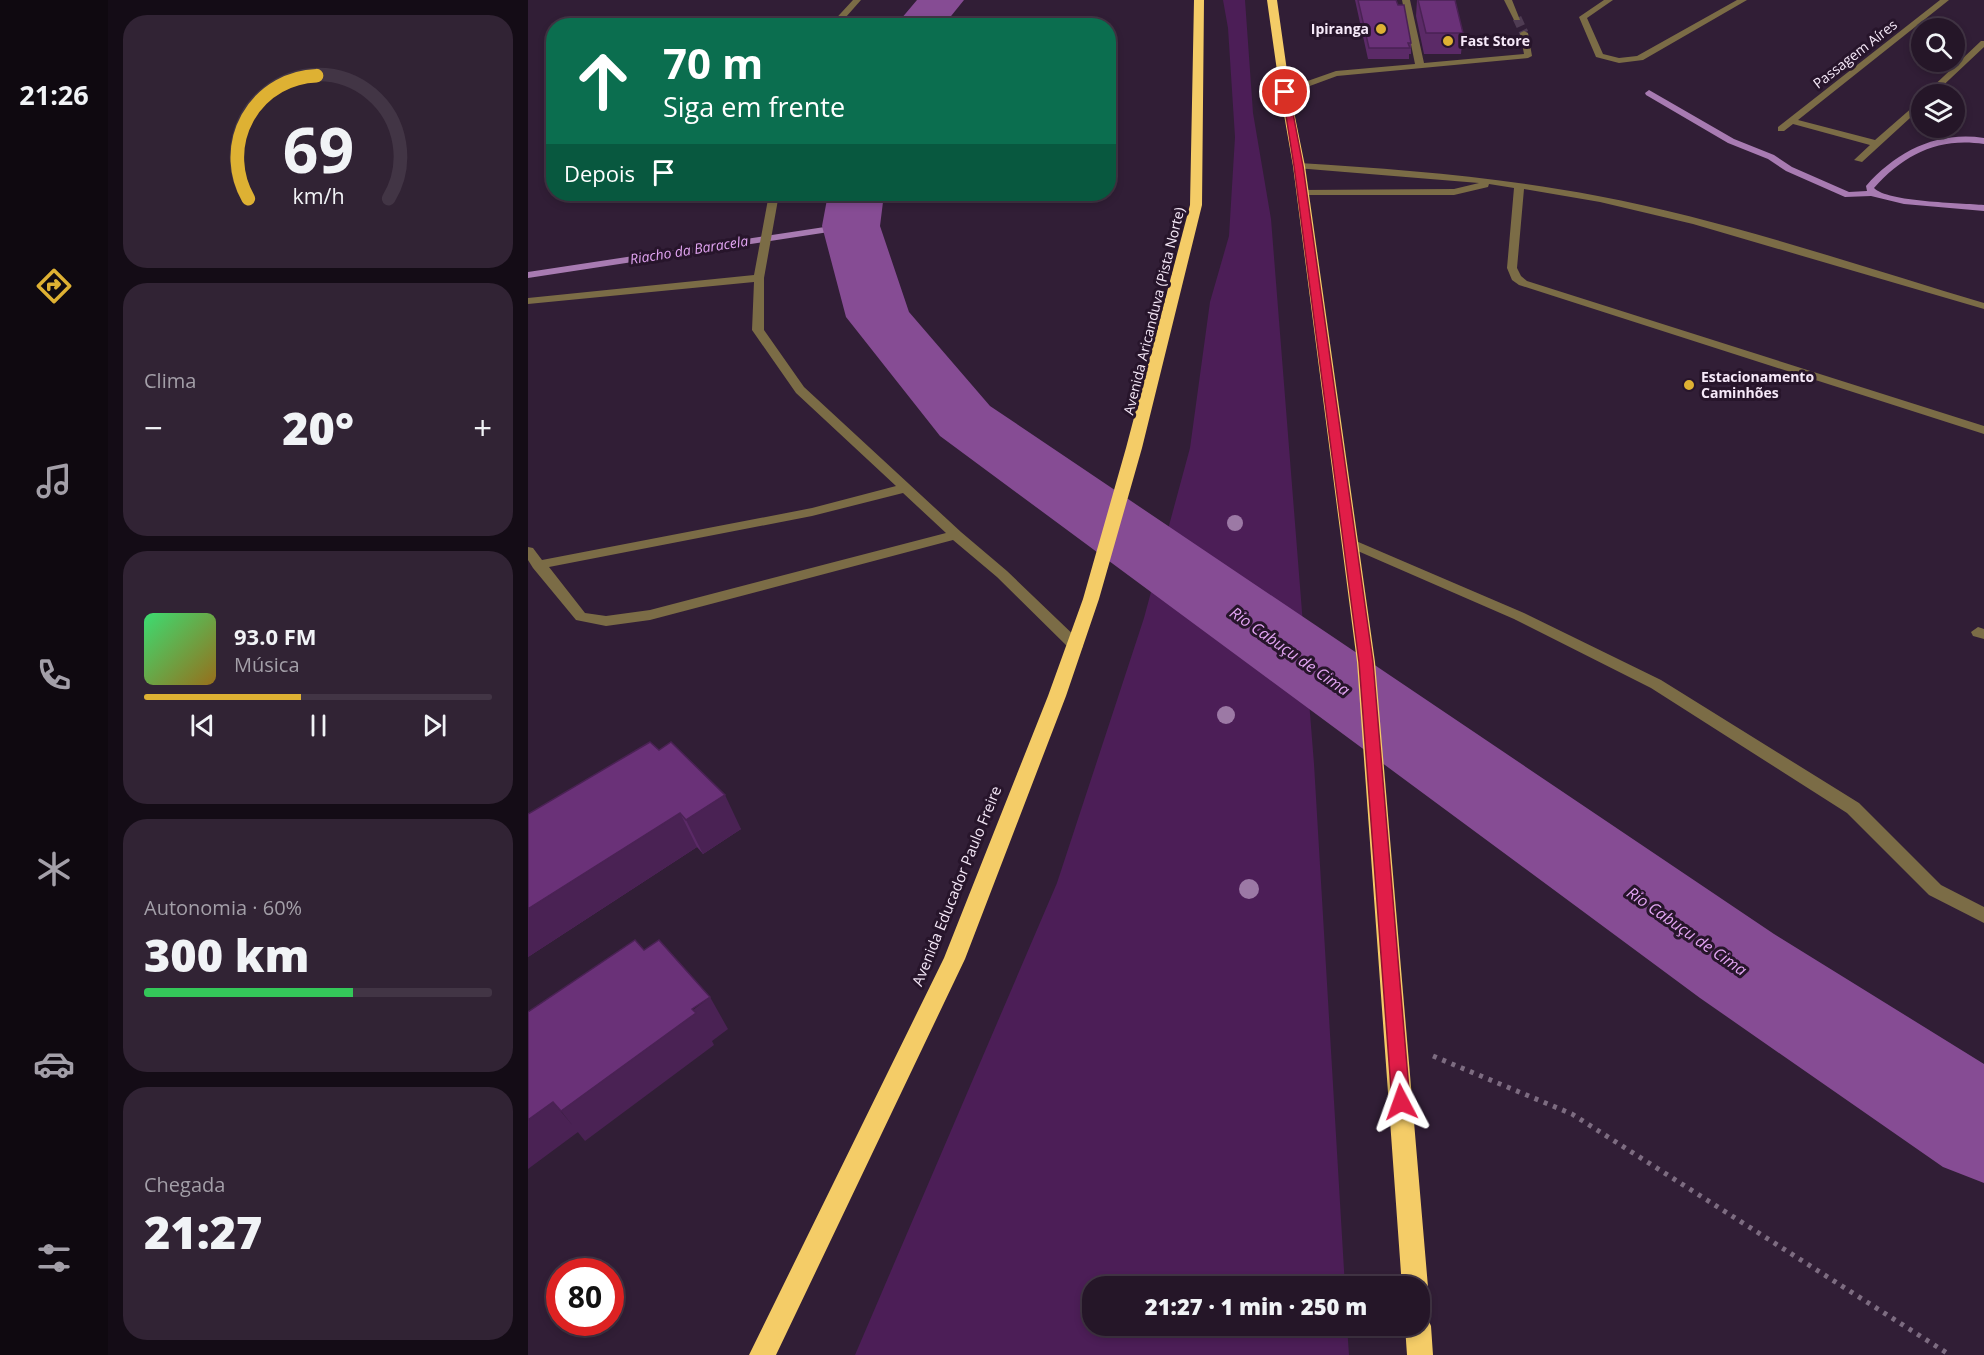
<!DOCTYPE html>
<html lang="pt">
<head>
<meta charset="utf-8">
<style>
  body { margin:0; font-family:"Open Sans",sans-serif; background:#312334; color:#f1f3f6; height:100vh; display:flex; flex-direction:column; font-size:22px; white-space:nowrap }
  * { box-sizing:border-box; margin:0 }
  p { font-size:20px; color:#a39fa8 }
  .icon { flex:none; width:33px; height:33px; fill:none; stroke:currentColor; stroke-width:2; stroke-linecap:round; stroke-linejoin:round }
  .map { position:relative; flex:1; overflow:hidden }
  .panel { display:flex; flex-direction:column; gap:15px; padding:15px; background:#140c16; width:420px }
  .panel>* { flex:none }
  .hud { position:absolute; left:18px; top:18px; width:570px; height:183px; border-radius:24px; box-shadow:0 3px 9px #0003,0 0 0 2px #423545; background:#0b6e4f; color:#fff; overflow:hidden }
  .controls { position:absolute; left:1383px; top:18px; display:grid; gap:12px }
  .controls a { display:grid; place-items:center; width:54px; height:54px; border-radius:50%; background:#251628; box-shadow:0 3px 9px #0003,0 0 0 2px #423545; font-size:30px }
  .speed { position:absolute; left:18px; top:1258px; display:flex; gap:12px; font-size:30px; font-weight:700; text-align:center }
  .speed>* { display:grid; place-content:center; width:78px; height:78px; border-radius:50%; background:#251628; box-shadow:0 3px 9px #0003,0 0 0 2px #423545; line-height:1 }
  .speed .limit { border:9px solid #d22; background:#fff; color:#111 }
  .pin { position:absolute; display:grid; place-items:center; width:51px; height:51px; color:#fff; margin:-26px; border:3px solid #fff; border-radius:50%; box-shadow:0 2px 6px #0007 }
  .me { position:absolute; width:66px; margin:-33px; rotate:356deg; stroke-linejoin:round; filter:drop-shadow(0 0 4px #0008) }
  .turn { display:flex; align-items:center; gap:21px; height:126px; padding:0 18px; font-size:27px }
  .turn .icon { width:78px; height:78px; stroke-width:2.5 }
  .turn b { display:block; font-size:42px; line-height:51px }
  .then { display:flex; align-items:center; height:57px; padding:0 18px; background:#0003; gap:12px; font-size:22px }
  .big { font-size:45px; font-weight:800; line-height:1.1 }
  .panel .tile { flex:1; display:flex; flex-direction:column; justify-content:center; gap:9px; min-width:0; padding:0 21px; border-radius:24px; background:#312334 }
  .panel .dial { align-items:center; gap:0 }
  .dial svg { height:156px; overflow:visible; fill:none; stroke:#423545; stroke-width:7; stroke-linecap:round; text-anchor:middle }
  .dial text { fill:#f1f3f6; stroke:none }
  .song { display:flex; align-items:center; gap:18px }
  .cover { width:72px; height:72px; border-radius:9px; background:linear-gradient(135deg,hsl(140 70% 55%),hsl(40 70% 35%)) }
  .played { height:6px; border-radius:3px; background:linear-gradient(90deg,#deb133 45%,#423545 45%) }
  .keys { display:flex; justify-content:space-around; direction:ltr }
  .heat { display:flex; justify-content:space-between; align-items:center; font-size:33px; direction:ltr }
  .charge { height:9px; border-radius:4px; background:linear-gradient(90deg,#34c759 60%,#423545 0) }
  .trip { position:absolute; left:554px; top:1276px; width:348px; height:60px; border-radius:24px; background:#251628; box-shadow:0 3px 9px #0003,0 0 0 2px #423545; font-weight:800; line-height:60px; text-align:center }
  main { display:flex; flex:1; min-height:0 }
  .dock { display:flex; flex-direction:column; width:108px; justify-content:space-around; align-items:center; background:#0f0910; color:#a39fa8 }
  .dock .icon { width:42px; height:42px }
  .dock .on { color:#deb133 }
  .dock b { font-size:27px; color:#f1f3f6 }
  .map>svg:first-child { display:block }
  .green { fill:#4c1e57 }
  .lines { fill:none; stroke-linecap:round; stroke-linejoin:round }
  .stream { fill:#a87bb2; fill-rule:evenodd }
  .river { fill:#864c94; fill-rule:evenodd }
  .minor-tunnel { stroke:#4f3c53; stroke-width:9; stroke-dasharray:9 4.5; stroke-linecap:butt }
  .path { stroke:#7d6c81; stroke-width:5; stroke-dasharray:4 6; stroke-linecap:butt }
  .minor { fill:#7b6c46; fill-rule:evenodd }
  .highway { fill:#f4cc67; fill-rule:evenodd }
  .tree { fill:#9c79a5 }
  .wall { fill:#5b2a67 }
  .shaded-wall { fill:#4a2254 }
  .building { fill:#6a3178; stroke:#4a2254; stroke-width:1.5 }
  .route { fill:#e11d48; stroke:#92132f; stroke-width:1.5 }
  .poi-dot { fill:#deb133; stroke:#27152b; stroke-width:2 }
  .labels { text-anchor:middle; stroke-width:6; stroke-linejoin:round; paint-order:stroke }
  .far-poi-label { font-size:14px; font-weight:bold; fill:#f6e9f9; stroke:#27152b; text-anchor:start }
  .far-street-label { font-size:14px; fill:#f6e9f9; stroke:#27152b }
  .far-water-label { font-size:14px; font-style:italic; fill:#e3a5f3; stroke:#27152b }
  .street-label { font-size:15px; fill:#f6e9f9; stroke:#27152b }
  .water-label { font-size:16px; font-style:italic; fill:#e3a5f3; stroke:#27152b }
</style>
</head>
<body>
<main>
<nav class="dock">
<b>21:26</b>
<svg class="icon on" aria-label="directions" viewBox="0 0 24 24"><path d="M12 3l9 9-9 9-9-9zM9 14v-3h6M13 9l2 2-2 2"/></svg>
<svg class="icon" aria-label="music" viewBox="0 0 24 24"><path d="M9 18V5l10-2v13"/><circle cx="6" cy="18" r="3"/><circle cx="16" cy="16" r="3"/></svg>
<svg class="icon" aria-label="phone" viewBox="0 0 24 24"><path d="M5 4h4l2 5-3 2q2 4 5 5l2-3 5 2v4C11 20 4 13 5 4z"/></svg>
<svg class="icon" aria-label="climate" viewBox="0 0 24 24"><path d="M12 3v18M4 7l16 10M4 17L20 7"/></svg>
<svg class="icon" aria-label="car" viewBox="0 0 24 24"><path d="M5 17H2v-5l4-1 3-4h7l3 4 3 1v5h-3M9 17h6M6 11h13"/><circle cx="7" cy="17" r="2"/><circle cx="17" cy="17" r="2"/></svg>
<svg class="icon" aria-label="filters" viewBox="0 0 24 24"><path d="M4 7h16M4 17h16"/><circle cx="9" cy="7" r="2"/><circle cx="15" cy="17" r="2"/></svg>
</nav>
<section class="panel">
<div class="tile dial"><svg viewBox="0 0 100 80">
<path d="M14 69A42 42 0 1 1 86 69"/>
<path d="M14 69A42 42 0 0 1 49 6" stroke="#deb133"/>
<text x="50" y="56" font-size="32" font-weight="700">69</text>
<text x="50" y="72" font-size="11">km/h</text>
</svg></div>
<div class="tile"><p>Clima</p>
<div class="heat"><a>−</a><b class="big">20°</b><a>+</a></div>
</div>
<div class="tile">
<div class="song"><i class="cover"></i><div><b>93.0 FM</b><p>Música</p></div></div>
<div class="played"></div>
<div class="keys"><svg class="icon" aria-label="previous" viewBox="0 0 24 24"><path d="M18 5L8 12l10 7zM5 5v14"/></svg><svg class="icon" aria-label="pause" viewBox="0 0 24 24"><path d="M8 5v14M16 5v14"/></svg><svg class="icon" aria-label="next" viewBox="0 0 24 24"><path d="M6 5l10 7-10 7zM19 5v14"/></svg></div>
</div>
<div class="tile"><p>Autonomia · 60%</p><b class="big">300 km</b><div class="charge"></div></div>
<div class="tile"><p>Chegada</p><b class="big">21:27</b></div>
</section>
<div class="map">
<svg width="1456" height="1355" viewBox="0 0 1456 1355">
  <rect width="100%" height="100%" fill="#311e36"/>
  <!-- green -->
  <path class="green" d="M695 0H717L725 113 743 219 786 764 817 1287H564V1326H819L821 1355H327L529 883 616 618 662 448 682 302 701 236 707 137 700 28Z"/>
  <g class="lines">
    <!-- stream -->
    <path class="stream" d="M1121 90 1206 139 1246 155 1264 167 1321 192 1339 191 1338 186C1369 151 1409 131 1456 138V144C1411 137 1376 154 1346 188 1359 202 1433 203 1456 205V211L1376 204 1343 196 1317 197 1258 171 1240 159 1200 143 1118 95 1117 93Z
      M323 223 328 226 327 228 0 278V272Z"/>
    <!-- river -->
    <path class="river" d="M389 0H436L415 26H367Z
      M300 194H356L352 226 381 312 462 406 1246 934 1456 1064V1183L1415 1167 1172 998 412 436 318 317 294 226Z"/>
    <!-- minor-tunnel -->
    <path class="minor-tunnel" d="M989 18 996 33"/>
    <!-- path -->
    <path class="path" d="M905 1056 1044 1114 1422 1355"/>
    <!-- minor -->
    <path class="minor" d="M325 0H333L310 26H301Z
      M874 0H882L896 63 996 54 992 33 996 31 1000 33 1004 56 1000 58 809 76 760 94H754V90L808 71 887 64Z
      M976 0H984L992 20H986Z
      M1076 0H1085L1059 18 1075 54 1091 58 1109 56 1209 0H1219L1115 60 1091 63 1068 57 1051 17Z
      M1412 0H1421L1270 120 1347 140 1394 99V107L1334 162 1326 160 1342 145 1265 124 1256 131H1250V127Z
      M1453 41H1456V47L1406 94H1397Z
      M771 163C871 169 971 177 1070 196 1201 221 1328 265 1456 303V309L1165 224 1072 202 996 189 989 268 993 276 999 281 1456 426V434L991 285 984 280 979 268 986 188 961 184 960 187 926 195H774L771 194V190L926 189 951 183 768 168 766 166Z
      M241 194H251L236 278V330L276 387 433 532 479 571 553 642 555 646 553 650H543L469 577 425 540 122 620 78 626 48 620 5 568 0 560V547L5 548 14 560 284 508 368 486 268 393 224 330 226 282 0 304V298L226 275ZM375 493 418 533 122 610 78 616 57 613 21 567 284 516Z
      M821 538 996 613 1133 680 1331 803 1413 885 1456 907V923L1401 895 1319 813 1123 688 986 619 816 545 814 542Z
      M1450 627 1456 629V639L1445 636 1443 632Z"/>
    <!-- highway -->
    <path class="highway" d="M666 0H676L674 205 614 448 571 599 538 696 437 959 248 1355H221L416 958 520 696 555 599 598 448 662 205Z
      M739 0H749L762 92 777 166 847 662 900 1287 896 1296 891 1298V1287H874L829 662 765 166 752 92Z
      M891 1313 899 1317 903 1326 905 1355H879L877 1326H891Z"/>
  </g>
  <!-- trees -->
  <g class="tree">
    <circle cx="707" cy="523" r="8"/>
    <circle cx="698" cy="715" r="9"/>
    <circle cx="721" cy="889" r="10"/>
  </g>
  <!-- wall -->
  <path class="wall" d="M827 0H868L883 43V54H881V59H840Z
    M889 0H927L935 33 933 54H896L888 16Z
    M131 750 213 829 175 854 169 847 0 957Z"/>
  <!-- shaded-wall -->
  <path class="shaded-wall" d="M197 795 213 829 175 854 158 820Z
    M152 813 169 847 0 957V909Z
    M182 997 200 1029 184 1041 186 1045 57 1141 33 1111Z
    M25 1102 50 1132 0 1169V1120Z"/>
  <!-- building -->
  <path class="building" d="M830 0H868L870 5H876L883 43H880L882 48H841Z
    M890 0H927L935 33H898Z
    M122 742 131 750 143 742 197 795 158 820 152 813 0 909V814Z
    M107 940 116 950 131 940 182 997 164 1009 168 1013 33 1111 25 1102 0 1120V1012Z"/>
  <!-- route -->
  <path class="route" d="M754 90 761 92 775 166 845 662 882 1102 879 1108 873 1111 867 1108 864 1102 831 662 766 166Z"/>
  <!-- markers -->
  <g class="poi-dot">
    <circle cx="853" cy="29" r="6"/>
    <circle cx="920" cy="41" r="6"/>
    <circle cx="1161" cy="385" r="6"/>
  </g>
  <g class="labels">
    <!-- far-poi labels -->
    <g class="far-poi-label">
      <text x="841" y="34" text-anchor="end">Ipiranga</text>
      <text x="932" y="46">Fast Store</text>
      <text x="1173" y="382">Estacionamento<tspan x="1173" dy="16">Caminhões</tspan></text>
    </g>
    <!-- far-street labels -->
    <g class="far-street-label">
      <text transform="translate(1327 54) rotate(-38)" y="5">Passagem Aíres</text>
      <text transform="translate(626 311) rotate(-76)" y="5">Avenida Aricanduva (Pista Norte)</text>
    </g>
    <!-- far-water labels -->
    <g class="far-water-label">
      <text transform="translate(161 250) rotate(-9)" y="5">Riacho da Baracela</text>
    </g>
    <!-- street labels -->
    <g class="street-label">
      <text transform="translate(429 886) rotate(-68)" y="5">Avenida Educador Paulo Freire</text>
    </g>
    <!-- water labels -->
    <g class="water-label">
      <text transform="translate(762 651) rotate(35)" y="6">Rio Cabuçu de Cima</text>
      <text transform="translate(1159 931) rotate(35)" y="6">Rio Cabuçu de Cima</text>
    </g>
  </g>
</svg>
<div class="controls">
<a><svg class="icon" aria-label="search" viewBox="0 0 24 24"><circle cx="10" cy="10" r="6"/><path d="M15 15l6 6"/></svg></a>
<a><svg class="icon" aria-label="layers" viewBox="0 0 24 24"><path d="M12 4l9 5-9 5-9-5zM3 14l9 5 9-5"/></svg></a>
</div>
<div class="speed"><div class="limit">80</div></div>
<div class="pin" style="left:757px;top:92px;background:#d93025"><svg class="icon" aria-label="arrive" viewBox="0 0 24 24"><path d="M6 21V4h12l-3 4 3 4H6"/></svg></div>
<svg class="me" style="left:873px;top:1102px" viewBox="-20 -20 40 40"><path d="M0-17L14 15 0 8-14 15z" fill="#e11d48" stroke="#fff" stroke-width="4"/></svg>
<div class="trip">21:27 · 1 min · 250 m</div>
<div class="hud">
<div class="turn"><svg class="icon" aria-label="ahead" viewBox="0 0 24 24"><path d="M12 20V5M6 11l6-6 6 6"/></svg><div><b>70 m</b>Siga em frente</div></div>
<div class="then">Depois<svg class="icon" aria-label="arrive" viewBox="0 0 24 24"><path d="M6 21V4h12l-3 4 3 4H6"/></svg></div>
</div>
</div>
</main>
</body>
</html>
